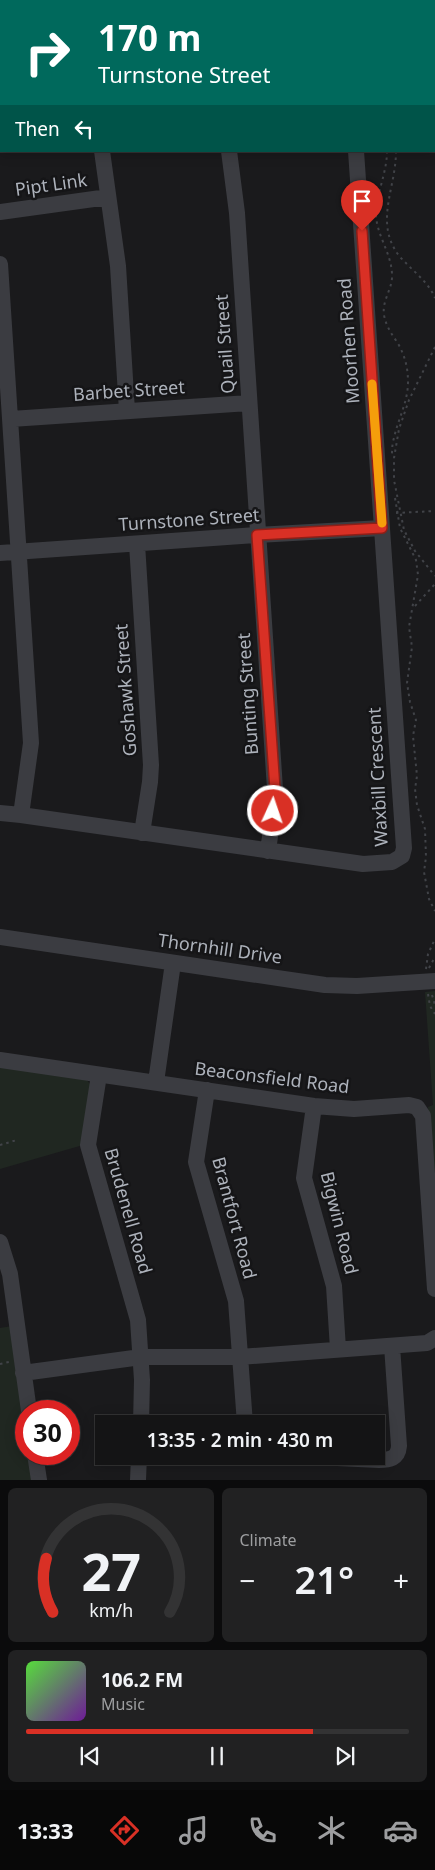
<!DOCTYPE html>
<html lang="en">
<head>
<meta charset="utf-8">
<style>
  body { margin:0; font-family:"Noto Sans",sans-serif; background:#212122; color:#f1f3f6; height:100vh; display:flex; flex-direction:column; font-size:19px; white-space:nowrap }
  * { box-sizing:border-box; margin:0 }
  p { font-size:16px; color:#9d9ea0 }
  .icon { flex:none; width:28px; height:28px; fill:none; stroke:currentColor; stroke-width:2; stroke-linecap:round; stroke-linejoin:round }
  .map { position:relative; height:1480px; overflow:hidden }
  .sheet { display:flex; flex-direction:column; gap:8px; padding:8px; background:#0b0b0c; flex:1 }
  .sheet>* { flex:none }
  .top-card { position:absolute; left:0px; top:0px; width:435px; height:152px; box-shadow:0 2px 12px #0003,0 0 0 1px #333334; background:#00695c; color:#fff; overflow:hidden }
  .speed { position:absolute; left:15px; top:1400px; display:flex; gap:10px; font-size:25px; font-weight:700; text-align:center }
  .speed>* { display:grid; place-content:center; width:65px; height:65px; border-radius:50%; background:#141415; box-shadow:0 2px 12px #0003,0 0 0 1px #333334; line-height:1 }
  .speed .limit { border:8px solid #d22; background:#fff; color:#111 }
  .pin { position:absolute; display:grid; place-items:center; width:42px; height:42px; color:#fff; margin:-51px -21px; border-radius:50% 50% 50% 0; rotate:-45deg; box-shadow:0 0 5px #0007 }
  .pin .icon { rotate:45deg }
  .me { position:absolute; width:55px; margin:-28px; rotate:3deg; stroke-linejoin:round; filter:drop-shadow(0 0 4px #0008) }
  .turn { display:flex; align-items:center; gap:18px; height:105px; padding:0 15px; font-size:22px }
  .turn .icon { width:65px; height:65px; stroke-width:2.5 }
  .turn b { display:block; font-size:35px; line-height:42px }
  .then { display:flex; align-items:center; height:48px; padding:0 15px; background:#0003; gap:10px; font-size:19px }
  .big { font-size:38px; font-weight:600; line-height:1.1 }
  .sheet .widget { flex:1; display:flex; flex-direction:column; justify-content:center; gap:8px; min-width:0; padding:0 18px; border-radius:8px; background:#212122 }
  .sheet .dial { align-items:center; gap:0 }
  .dial svg { height:130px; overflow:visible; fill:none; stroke:#333334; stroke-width:7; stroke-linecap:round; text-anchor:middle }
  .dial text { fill:#f1f3f6; stroke:none }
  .song { display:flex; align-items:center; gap:15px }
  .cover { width:60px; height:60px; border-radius:8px; background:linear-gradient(135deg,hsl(110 70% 55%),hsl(280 70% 35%)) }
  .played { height:5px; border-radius:2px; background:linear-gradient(90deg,#d93025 75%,#333334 75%) }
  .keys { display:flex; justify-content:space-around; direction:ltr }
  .heat { display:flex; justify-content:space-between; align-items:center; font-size:28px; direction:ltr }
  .sheet .tiles { flex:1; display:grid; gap:8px; grid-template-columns:1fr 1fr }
  .widget:last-child { grid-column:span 2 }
  .trip { position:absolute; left:95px; top:1415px; width:290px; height:50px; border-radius:0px; background:#141415; box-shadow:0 2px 12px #0003,0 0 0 1px #333334; font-weight:600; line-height:50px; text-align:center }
  .dock { display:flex; height:80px; justify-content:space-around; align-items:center; background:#080808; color:#9d9ea0 }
  .dock .icon { width:35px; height:35px }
  .dock .on { color:#d93025 }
  .dock b { font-size:22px; color:#f1f3f6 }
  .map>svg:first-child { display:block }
  .green { fill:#202721 }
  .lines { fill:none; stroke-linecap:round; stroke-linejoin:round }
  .path { stroke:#414348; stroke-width:2; stroke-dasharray:2.5 4; stroke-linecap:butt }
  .minor { stroke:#3b3c41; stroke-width:16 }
  .route-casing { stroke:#8d1f18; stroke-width:12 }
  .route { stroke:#d93025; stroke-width:9 }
  .slow { stroke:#f59e0b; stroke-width:9 }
  .labels { text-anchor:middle; stroke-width:5; stroke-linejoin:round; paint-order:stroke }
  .street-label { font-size:18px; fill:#adb2bb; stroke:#151517 }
</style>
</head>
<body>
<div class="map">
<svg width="435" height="1480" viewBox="0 0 435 1480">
  <rect width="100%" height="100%" fill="#1a1a1c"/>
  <!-- green -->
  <path class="green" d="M0 0H77L1 1 0 11Z
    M435 991V1204L428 1107 433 1105 425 992Z
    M0 1065 86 1079 90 1084 83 1145 0 1169Z
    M13 1326 26 1422V1454H31L35 1480H0V1328Z"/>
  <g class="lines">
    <!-- path -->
    <path class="path" d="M434 72 435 73
      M434 82 435 83
      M0 125H1
      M387 151C387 173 376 194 376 215 377 237 393 255 392 278 391 291 382 301 384 315 386 326 391 333 397 342 405 355 408 368 408 382 408 402 398 419 394 438 392 444 392 450 392 457
      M396 151C396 188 375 220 397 253 409 269 427 279 435 298
      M435 347 409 400 399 429 394 458V480L404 530 415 551 435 576
      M395 498 400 528 416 560 418 575 409 627 412 647 407 683 410 702 416 720 413 736 417 776 415 789 417 805 425 829 426 857 424 872 429 899 435 911
      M396 513 435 511
      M415 606 435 584
      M429 968 435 957
      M426 969 428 954 435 939
      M428 994 430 1006 435 1014
      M432 995 435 1005
      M0 1145 17 1140
      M0 1364 9 1362"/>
    <!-- minor -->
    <path class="minor" d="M102 151 118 266 127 411
      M229 151 237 213 275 789V800L268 851
      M0 212 108 197
      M0 264 31 743 21 815
      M11 419 249 403
      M137 544 151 765 150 782 142 833
      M0 553 257 535 382 528
      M0 813 21 815 363 864 392 862 402 856 404 848 356 151
      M0 937 325 985 357 986 435 981
      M0 1060 314 1106 354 1109 409 1105 417 1107 423 1116 435 1289
      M99 1075 88 1145 138 1320 142 1380 141 1424
      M156 1082 173 963
      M207 1090 196 1162 236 1301 245 1424
      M314 1106 304 1178 334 1286 338 1349
      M0 1242 10 1274 29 1411
      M23 1373 141 1357H240L427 1343 435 1338
      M35 1454 39 1480
      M295 1456 379 1460C389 1460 398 1459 399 1446L392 1346
      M138 1480 139 1456"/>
  </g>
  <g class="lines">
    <!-- route casing -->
    <g class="route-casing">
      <path id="route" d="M273 811 275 789 257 535 382 528 362 231"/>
    </g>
    <!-- route -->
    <use href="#route" class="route"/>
    <!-- slow -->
    <path class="slow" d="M372 384 382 523"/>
  </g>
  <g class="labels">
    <!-- street labels -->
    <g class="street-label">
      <text transform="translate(51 185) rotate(-8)" y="6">Pipt Link</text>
      <text transform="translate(349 341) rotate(-94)" y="6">Moorhen Road</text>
      <text transform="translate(225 344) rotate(-94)" y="6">Quail Street</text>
      <text transform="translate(129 391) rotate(-4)" y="6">Barbet Street</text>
      <text transform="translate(189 520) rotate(-4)" y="6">Turnstone Street</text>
      <text transform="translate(126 690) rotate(-94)" y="6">Goshawk Street</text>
      <text transform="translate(248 694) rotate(-94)" y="6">Bunting Street</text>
      <text transform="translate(378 777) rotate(-93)" y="6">Waxbill Crescent</text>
      <text transform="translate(220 949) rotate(8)" y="6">Thornhill Drive</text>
      <text transform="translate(272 1078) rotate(7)" y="6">Beaconsfield Road</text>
      <text transform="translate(128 1211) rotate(74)" y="6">Brudenell Road</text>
      <text transform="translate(234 1218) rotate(75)" y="6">Brantfort Road</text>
      <text transform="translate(339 1223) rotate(76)" y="6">Bigwin Road</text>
    </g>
  </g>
</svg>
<div class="speed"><div class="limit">30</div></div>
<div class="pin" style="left:362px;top:231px;background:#d93025"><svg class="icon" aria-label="arrive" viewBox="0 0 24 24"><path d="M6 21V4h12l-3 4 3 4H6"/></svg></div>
<svg class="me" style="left:273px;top:811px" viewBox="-20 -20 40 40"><circle r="17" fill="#d93025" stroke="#fff" stroke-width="3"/><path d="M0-11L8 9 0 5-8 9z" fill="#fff"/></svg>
<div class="trip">13:35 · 2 min · 430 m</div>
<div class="top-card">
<div class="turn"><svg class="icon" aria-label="right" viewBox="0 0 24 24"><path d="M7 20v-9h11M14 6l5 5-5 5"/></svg><div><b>170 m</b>Turnstone Street</div></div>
<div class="then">Then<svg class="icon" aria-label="left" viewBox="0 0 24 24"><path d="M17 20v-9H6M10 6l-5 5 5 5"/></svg></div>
</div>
</div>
<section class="sheet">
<div class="tiles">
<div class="widget dial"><svg viewBox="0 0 100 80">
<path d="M14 69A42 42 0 1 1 86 69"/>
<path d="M14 69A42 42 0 0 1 10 36" stroke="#d93025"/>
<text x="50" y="56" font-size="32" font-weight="700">27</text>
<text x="50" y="72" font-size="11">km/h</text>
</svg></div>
<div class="widget"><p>Climate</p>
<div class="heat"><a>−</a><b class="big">21°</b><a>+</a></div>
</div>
<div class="widget">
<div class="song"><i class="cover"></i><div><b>106.2 FM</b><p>Music</p></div></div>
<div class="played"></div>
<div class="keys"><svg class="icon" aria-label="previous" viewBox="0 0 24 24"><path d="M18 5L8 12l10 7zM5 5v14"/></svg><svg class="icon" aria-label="pause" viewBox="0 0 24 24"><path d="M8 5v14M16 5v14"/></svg><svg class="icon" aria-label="next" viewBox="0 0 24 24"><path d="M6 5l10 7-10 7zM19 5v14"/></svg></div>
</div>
</div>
</section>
<nav class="dock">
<b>13:33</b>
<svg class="icon on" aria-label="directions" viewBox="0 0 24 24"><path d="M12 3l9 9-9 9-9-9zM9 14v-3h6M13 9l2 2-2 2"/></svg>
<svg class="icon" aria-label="music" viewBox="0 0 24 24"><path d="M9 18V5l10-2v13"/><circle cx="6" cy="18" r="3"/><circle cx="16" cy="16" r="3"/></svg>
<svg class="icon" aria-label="phone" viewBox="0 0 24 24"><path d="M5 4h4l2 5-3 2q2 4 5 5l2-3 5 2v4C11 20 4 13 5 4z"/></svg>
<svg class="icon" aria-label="climate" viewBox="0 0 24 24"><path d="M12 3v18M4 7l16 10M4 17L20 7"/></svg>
<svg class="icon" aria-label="car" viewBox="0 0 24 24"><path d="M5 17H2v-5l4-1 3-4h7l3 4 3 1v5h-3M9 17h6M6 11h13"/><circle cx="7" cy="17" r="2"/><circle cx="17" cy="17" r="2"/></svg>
</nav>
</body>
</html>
